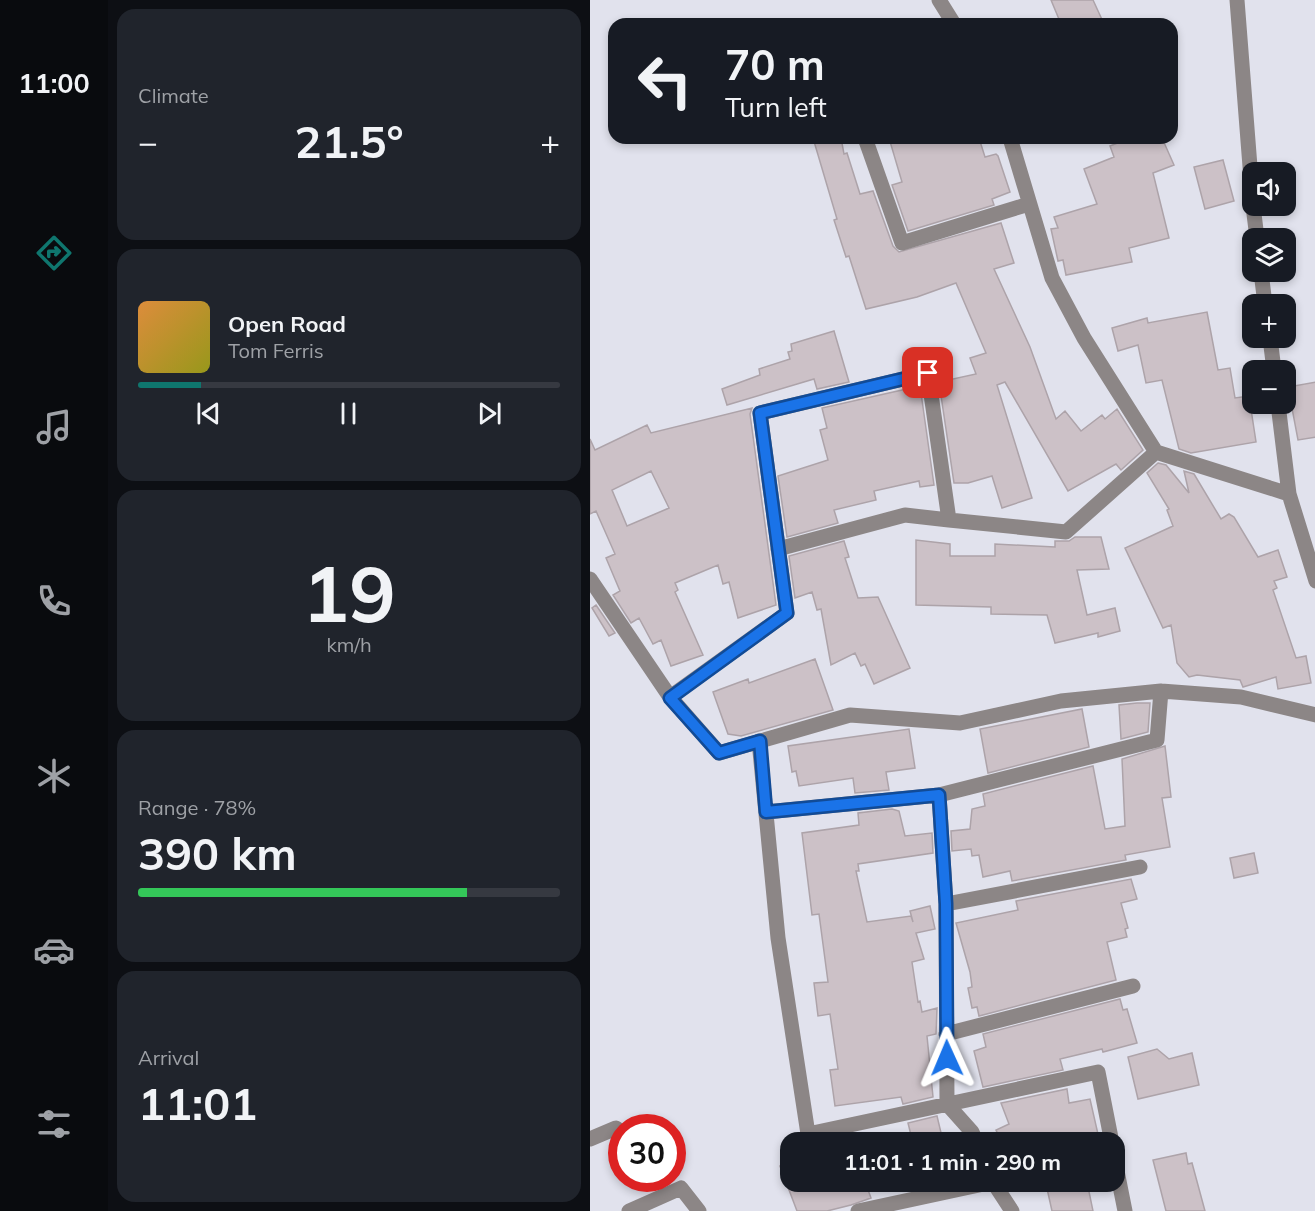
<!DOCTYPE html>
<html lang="en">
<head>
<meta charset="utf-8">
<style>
  body { margin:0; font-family:Mulish,sans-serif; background:#20242c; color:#f1f3f6; height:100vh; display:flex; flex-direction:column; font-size:22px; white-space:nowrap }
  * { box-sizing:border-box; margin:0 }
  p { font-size:20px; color:#9ea1a6 }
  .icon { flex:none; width:33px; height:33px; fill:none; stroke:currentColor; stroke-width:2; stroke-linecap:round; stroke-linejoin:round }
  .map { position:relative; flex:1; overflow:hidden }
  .sheet { display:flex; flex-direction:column; gap:9px; padding:9px; background:#0d0f14; width:482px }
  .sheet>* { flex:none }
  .guide { position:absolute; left:18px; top:18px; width:570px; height:126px; border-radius:18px; box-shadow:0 3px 9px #0003; background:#171b24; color:#f1f3f6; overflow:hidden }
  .buttons { position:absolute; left:652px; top:162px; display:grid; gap:12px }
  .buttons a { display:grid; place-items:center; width:54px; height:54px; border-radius:12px; background:#171b24; box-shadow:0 3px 9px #0003; font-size:30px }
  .speed { position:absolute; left:18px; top:1114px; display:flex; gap:12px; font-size:30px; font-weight:700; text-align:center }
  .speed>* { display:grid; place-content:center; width:78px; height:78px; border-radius:50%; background:#171b24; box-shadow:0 3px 9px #0003; line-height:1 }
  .speed .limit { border:9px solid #d22; background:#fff; color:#111 }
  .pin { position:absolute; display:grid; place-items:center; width:51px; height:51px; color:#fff; margin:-26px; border-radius:12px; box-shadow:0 3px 9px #0006 }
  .me { position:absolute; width:66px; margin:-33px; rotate:359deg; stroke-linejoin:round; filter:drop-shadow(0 0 4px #0008) }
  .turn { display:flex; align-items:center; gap:21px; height:126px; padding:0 18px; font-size:27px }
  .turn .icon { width:78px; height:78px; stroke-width:2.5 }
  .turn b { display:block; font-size:42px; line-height:51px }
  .big { font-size:45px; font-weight:700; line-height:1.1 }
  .sheet .widget { flex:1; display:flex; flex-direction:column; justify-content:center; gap:9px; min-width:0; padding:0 21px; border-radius:18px; background:#20242c }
  .sheet .dial { align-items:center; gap:0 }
  .dial b { font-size:78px; line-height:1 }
  .song { display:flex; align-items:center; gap:18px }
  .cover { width:72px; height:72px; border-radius:9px; background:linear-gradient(135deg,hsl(30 70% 55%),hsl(60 70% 35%)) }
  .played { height:6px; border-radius:3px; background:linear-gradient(90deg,#0f766e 15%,#363941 15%) }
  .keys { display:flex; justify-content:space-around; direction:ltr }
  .heat { display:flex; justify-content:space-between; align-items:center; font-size:33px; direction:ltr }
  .charge { height:9px; border-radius:4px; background:linear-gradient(90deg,#34c759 78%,#363941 0) }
  .trip { position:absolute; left:190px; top:1132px; width:345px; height:60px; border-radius:18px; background:#171b24; box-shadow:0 3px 9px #0003; font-weight:700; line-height:60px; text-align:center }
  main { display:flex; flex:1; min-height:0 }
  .tabs { display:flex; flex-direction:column; width:108px; justify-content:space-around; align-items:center; background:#090b0e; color:#9ea1a6 }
  .tabs .icon { width:42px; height:42px }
  .tabs .current { color:#0f766e }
  .tabs b { font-size:27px; color:#f1f3f6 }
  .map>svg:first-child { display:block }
  .building { fill:#ccc1c7; stroke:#ada3a9; stroke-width:1.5; fill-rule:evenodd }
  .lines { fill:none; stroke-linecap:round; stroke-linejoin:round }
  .minor { stroke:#8c8686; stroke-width:15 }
  .route-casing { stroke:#114b97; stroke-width:15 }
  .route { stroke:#1a73e8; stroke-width:10 }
</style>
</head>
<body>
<main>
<nav class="tabs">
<b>11:00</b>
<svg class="icon current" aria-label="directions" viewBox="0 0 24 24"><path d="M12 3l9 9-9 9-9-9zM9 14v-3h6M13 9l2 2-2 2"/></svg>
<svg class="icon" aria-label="music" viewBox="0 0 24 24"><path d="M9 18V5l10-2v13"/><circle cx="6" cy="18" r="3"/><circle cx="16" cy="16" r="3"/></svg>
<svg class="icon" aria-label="phone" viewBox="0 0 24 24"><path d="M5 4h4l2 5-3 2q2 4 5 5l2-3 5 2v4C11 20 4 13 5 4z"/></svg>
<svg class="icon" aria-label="climate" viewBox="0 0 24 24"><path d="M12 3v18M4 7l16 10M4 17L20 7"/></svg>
<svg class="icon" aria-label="car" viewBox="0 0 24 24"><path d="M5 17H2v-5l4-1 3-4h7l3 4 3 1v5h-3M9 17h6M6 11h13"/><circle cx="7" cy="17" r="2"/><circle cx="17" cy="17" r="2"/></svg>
<svg class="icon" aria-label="filters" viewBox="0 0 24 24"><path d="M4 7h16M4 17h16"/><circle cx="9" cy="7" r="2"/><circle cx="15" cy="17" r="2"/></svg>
</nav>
<section class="sheet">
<div class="widget"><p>Climate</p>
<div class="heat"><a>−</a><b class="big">21.5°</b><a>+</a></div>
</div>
<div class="widget">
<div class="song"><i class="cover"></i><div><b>Open Road</b><p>Tom Ferris</p></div></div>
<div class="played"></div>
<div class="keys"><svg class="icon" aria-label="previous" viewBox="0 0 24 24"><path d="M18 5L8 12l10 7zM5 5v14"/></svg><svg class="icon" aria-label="pause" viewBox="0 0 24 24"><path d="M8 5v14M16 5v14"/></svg><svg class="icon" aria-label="next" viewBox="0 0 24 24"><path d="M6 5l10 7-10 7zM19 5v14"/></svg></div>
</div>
<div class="widget dial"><b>19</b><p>km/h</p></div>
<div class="widget"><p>Range · 78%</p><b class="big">390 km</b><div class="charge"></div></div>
<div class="widget"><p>Arrival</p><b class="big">11:01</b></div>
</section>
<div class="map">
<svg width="726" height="1211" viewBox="0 0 726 1211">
  <rect width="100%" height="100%" fill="#e1e2ed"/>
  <!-- building -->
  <path class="building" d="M461 0H503L514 24H471Z
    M223 138H251L254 154 257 153 270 194 283 191 303 246 309 252 411 223 424 263 404 269 440 347 466 419 475 411 491 431 512 415 515 419 527 409 553 450 531 470 526 464 478 491 415 382 407 385 442 498 412 508 402 476 378 483H364L349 382 386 374 380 358 396 353 366 283 327 297 276 309 259 256 256 257 244 220 247 219Z
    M299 138H389L395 157 406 154 408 156 420 192 402 199 404 205 318 231 302 185 312 182Z
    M540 138H572L584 165 563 173 579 238 539 248 542 262 476 275 473 260 468 261 461 229 468 228 464 217 507 204 494 169 524 157 520 146Z
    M633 160 644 201 615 209 604 167Z
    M617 312 628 370 640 368 645 398 659 396 666 442 601 453 589 449 572 380 556 383 548 345 528 351 522 328 557 318 558 323Z
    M244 331 259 382 227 389 224 379 137 405 132 389 170 375 169 369 200 359 198 352 202 351 201 344Z
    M726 382V437L708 440 698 387Z
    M330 386 344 485 330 487 329 481 284 491 286 500 244 510 248 523 197 537 188 476 238 460 230 430 237 428 232 408Z
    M162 408 160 414 186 605 148 618 139 582 133 584 128 565 85 583 88 590 85 592 113 655 81 666 71 640 63 644 49 618 41 623 23 595 30 591 16 558 25 554 6 511 0 514V439L5 450 57 425 61 433ZM61 471 79 508 37 526 22 490Z
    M568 463 576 465 599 493 594 471 604 474 631 519 639 514 644 517 668 557 688 550 697 577 684 581 687 588 683 590 706 658 716 656 721 683 688 689 686 677 653 687 650 680 607 675 599 677 587 663 581 625 573 628 535 548 583 526 577 510 579 509 557 473Z
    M485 537H511L519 569 487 570 497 615 525 608 530 631 508 637V633L465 643 457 615 401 614V607L326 605V540L360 544V556H405V544L465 547V541H479Z
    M254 541 259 557 255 558 268 598 288 597 320 668 284 684 275 664 271 666 265 653 241 665 231 609 227 610 222 592 205 598 199 556Z
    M6 605 25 633 19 636 2 608Z
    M225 659 243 710 151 736 138 734 123 692 158 679 159 683Z
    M547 703H560L558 732 531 739 529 705Z
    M492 709 499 747 398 773 390 729Z
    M319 729 325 768 296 772 299 790 265 793 263 778 209 786 206 771 202 772 198 746Z
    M575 746 581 797 572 798 580 847 535 855 536 860 422 881 420 871 393 877 389 855 382 856 381 849 362 851 361 831 380 829 382 809 395 806 393 794 503 766 515 829 535 826 532 759Z
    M302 809 309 811 315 836 342 833 343 853 268 864 269 871H266L277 922 321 916 323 922 320 911 340 906 345 929 326 933 334 959 322 962 328 1002 330 1001 332 1012 347 1008 346 1034 337 1036 343 1097 313 1104 311 1097 245 1106 240 1070 248 1069 240 1014 228 1016 224 983 238 982 229 914 222 915 212 833 269 825 268 813Z
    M664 853 668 873 644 878 640 858Z
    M541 879 547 899 531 903 538 928 535 929 537 937 517 942 526 980 389 1016 387 1007 382 1008 378 988 382 987 380 972 366 923 428 910 426 901Z
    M530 999 533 1010 537 1009 547 1043 513 1052 512 1049 470 1059 473 1070 393 1087 384 1051 396 1047 393 1034Z
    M567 1049 579 1059 602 1053 609 1085 548 1099 538 1057Z
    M477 1089 479 1103 500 1099 510 1143H412L406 1130 419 1124 411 1103Z
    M347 1116 352 1137 359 1135 361 1143H288L321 1135 318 1123Z
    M596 1153 598 1164 602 1163 615 1211H576L563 1160Z
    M201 1164V1182H297L277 1187 281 1198 261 1205 237 1211H207L190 1166Z
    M430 1182H497L503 1211H462L456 1184 432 1189Z"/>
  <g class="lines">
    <!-- minor -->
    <path class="minor" d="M349 0 364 24
      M647 0 663 205
      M275 138 312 243 439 204
      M420 138 462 278 494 338 566 452 699 494
      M663 206 667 238
      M671 272 675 304
      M680 338 684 370
      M688 404 699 494 726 581
      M188 549 315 515 359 520
      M0 579 80 697 129 753 260 715 370 723 471 701 571 691 651 697 726 715
      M80 697 197 613 170 413 338 373 359 520 476 532 566 452
      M169 741 188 938 218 1134 508 1072 522 1143
      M349 795 567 740 571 691
      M176 812 349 795 356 904 357 1104 382 1132 387 1143
      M356 904 550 867
      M356 1034 543 986
      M0 1139 26 1128 32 1133
      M525 1161 535 1211
      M39 1211 91 1188 109 1211
      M268 1211 403 1182 422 1211"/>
  </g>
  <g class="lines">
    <!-- route casing -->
    <g class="route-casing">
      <path id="route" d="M338 373 170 413 197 613 80 698 129 753 170 741 176 812 349 795 356 904 357 1058"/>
    </g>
    <!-- route -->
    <use href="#route" class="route"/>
  </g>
</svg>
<div class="buttons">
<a><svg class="icon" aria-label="sound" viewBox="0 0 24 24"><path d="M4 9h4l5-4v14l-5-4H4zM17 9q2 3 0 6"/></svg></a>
<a><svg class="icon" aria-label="layers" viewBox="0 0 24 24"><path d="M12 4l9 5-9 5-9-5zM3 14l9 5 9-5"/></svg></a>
<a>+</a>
<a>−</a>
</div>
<div class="speed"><div class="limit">30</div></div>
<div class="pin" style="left:338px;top:373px;background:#d93025"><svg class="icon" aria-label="arrive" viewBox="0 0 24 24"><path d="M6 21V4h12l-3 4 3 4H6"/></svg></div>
<svg class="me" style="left:357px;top:1058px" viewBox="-20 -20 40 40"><path d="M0-17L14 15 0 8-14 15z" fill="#1a73e8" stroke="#fff" stroke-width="4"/></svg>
<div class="trip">11:01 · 1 min · 290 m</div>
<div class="guide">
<div class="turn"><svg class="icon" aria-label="left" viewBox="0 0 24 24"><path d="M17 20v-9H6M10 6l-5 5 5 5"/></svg><div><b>70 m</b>Turn left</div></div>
</div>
</div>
</main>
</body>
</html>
